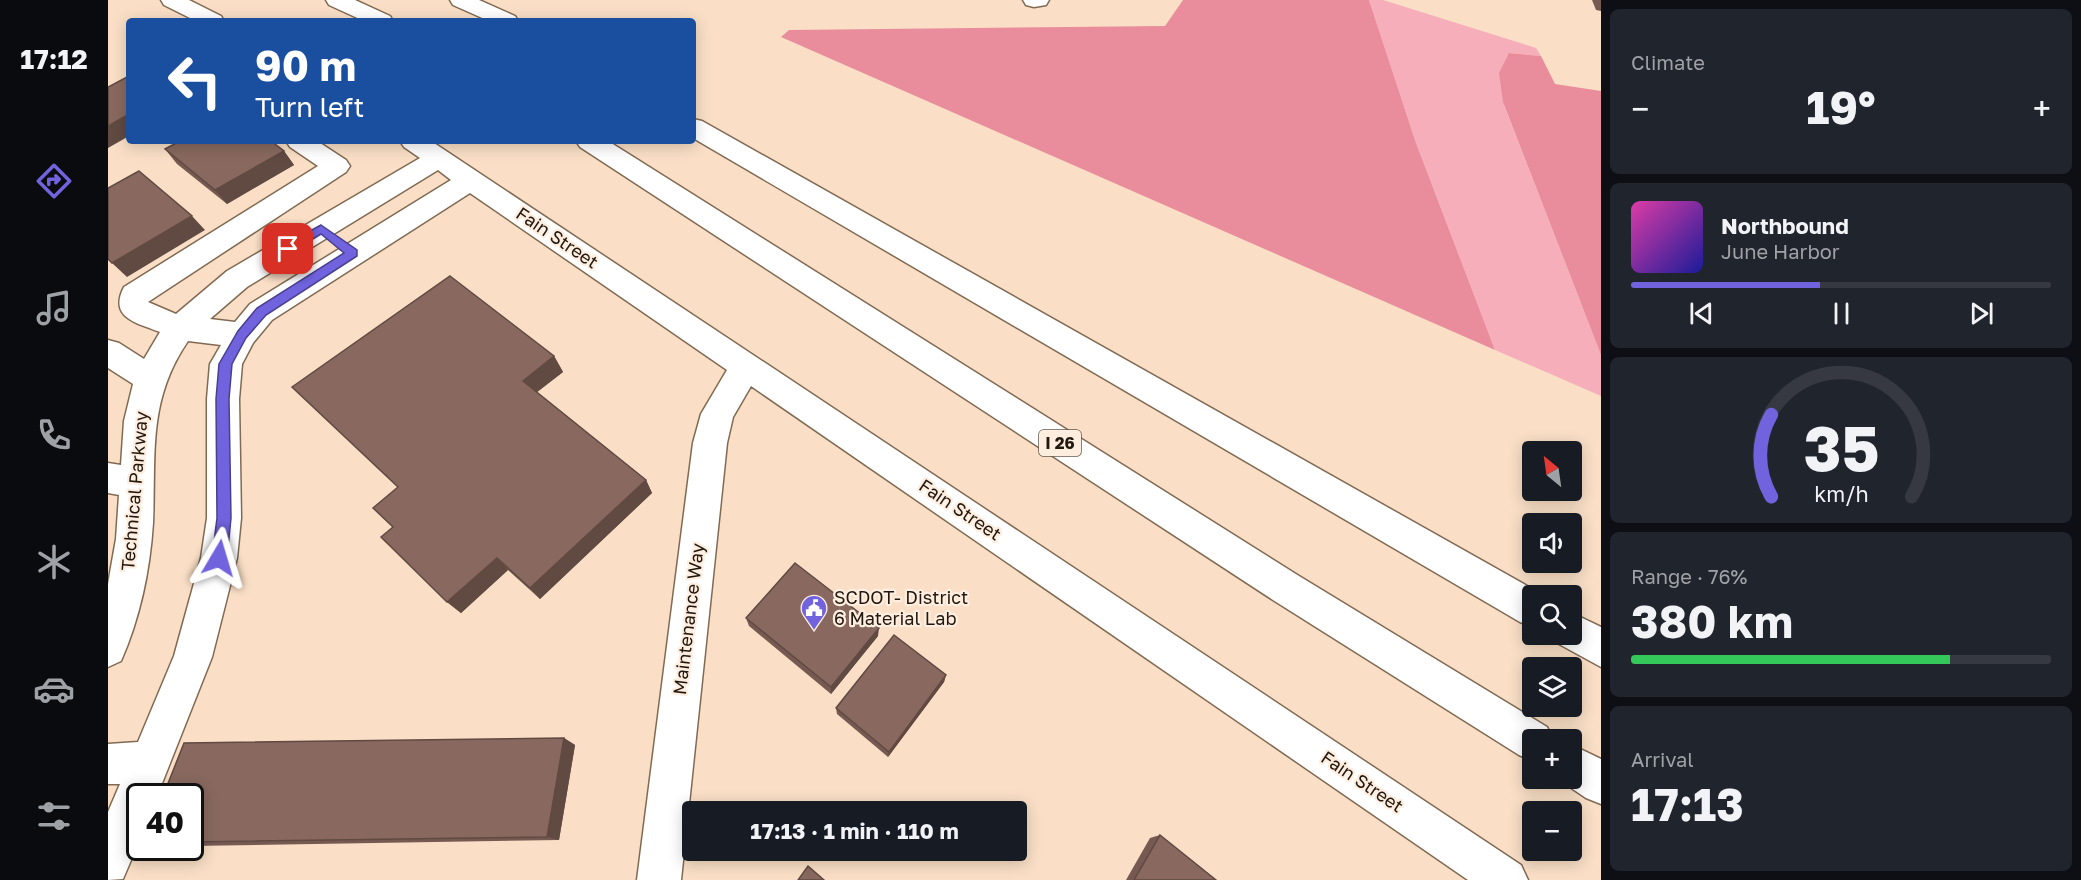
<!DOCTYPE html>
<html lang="en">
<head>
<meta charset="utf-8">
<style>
  body { margin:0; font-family:"Golos Text",sans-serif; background:#20242c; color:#f1f3f6; height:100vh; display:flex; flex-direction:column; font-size:22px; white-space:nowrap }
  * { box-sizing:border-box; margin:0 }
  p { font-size:20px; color:#9ea1a6 }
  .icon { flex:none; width:33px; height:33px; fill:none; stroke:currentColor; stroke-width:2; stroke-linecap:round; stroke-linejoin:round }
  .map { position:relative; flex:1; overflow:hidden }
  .sheet { display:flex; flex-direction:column; gap:9px; padding:9px; background:#0d0f14; width:480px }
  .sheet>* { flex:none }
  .banner { position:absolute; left:18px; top:18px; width:570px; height:126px; border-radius:6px; box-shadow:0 3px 15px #0003; background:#1a4fa0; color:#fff; overflow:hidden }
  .needle { width:39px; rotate:331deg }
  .fabs { position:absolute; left:1414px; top:441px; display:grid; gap:12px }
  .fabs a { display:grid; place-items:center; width:60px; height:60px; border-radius:6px; background:#171b24; box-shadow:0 3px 15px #0003; font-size:30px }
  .speed { position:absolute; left:18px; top:783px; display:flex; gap:12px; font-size:30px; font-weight:700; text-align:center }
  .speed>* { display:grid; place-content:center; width:78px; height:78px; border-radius:50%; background:#171b24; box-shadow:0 3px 15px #0003; line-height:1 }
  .speed .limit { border:3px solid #111; border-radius:9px; background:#fff; color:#111 }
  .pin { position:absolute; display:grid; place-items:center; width:51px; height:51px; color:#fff; margin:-26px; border-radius:12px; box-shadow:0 3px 9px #0006 }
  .me { position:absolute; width:66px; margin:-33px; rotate:7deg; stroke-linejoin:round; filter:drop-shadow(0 0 4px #0008) }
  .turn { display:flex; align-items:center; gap:21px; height:126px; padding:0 30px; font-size:27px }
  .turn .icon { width:78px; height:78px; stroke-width:2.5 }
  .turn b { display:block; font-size:42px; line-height:51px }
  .big { font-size:45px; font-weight:700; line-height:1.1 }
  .sheet .tile { flex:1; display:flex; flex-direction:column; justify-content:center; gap:9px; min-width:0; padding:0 21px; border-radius:9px; background:#20242c }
  .sheet .dial { align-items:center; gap:0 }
  .dial svg { height:156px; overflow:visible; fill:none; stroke:#363941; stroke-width:7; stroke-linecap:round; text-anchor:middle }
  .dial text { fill:#f1f3f6; stroke:none }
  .song { display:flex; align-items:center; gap:18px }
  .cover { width:72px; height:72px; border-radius:9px; background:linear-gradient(135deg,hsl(320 70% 55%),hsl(240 70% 35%)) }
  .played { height:6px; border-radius:3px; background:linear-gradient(90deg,#7063dd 45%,#363941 45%) }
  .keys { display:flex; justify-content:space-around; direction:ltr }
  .heat { display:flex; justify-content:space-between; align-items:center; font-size:33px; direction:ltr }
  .charge { height:9px; border-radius:4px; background:linear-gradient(90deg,#34c759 76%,#363941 0) }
  .trip { position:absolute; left:574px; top:801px; width:345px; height:60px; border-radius:6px; background:#171b24; box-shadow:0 3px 15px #0003; font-weight:700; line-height:60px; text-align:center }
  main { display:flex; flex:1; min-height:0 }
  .tabs { display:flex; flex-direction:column; width:108px; justify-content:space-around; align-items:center; background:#090b0e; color:#9ea1a6 }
  .tabs .icon { width:42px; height:42px }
  .tabs .active { color:#7063dd }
  .tabs b { font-size:27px; color:#f1f3f6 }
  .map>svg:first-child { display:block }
  .green { fill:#f6afba }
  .forest { fill:#e98d9d }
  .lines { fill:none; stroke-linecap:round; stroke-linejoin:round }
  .minor-casing { stroke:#816a53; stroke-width:3 }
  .highway-casing { stroke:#816a53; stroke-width:3 }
  .minor { fill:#fff; fill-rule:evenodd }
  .highway { fill:#fff; fill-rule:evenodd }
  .wall { fill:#765a52 }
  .shaded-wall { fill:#604a42 }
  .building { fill:#89695f; stroke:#604a42; stroke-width:1.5 }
  .route { fill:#7063dd; stroke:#494090; stroke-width:1.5 }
  .labels { text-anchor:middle; stroke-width:4.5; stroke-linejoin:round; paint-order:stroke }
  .shield { fill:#ffeedf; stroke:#64584d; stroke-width:1.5 }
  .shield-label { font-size:16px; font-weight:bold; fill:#21180f }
  .street-label { font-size:18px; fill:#21180f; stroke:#ffeedf }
  .poi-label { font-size:18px; fill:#21180f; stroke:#ffeedf; text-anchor:start }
</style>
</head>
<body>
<main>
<nav class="tabs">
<b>17:12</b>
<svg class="icon active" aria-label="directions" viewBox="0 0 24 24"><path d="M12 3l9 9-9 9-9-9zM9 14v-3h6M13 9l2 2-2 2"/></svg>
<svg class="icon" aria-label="music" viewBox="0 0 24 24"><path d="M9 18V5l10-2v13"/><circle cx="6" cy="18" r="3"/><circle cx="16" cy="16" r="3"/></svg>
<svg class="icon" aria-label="phone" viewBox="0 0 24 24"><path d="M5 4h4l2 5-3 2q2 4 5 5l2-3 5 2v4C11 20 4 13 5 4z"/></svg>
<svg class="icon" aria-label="climate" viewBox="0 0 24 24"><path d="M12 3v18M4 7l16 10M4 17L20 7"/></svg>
<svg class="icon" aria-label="car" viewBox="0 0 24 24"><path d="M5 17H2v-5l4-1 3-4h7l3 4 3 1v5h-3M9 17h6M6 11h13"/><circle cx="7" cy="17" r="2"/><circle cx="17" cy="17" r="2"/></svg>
<svg class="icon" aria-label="filters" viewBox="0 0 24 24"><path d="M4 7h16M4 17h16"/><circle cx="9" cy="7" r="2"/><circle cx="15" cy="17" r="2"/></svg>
</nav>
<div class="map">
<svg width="1493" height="880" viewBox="0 0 1493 880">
  <rect width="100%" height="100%" fill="#fadfc6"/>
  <!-- green -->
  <path class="green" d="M1261 0H1275L1428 48 1433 56 1401 53 1396 105 1493 355V396L1387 350 1308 143Z"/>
  <!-- forest -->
  <path class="forest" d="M1075 0H1261L1308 143 1387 350 673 37 681 30 1057 26Z
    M1401 53 1433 56 1447 84 1493 91V355L1395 102 1391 73Z"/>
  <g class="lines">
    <!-- minor casing -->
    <g class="minor-casing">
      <path id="minor" d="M53 0H81L113 16 116 21H88L56 5Z
        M915 0H941L938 5 926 7 918 5Z
        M178 141H209L238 160 242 166 238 172 40 302 68 314 119 271 312 158 296 147 292 141H323L1413 865 1420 880H1360L643 386 625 417 619 443 573 880H529L585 443 593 414 619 370 362 193 164 320 145 343 134 364 131 399 133 518 129 558 104 657 49 796H32V839L15 879 0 880V812L12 784H0V744L30 742 66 656 93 558 99 518V399L102 364 113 345 80 341C39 401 48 454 45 523 42 570 32 618 13 661L0 667V584L8 539 11 495 0 493V463L13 465 16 421 25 384 0 368V340L11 343 36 359 52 332C29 323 0 318 16 287L210 166 182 147ZM330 170 343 180 142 304 127 322 102 319 139 287Z"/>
    </g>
    <!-- highway casing -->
    <g class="highway-casing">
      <path id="highway" d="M218 0H247L282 16 285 21H256L221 5Z
        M342 0H371L407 16 410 21H381L345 5Z
        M585 119 594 121 1437 596H1425V627L1412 622 585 138Z
        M468 141H500L1191 576 1439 727 1445 740H1425V761L1411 755 1165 600 472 147Z
        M1464 613 1493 627V667L1451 644 1447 634H1464Z
        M1464 745 1493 759V804L1478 798 1450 779 1464 778Z"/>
    </g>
    <!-- minor -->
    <use href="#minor" class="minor"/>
    <!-- highway -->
    <use href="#highway" class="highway"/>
  </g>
  <!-- wall -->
  <path class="wall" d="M1484 0H1493V11L1488 10Z
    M57 149 176 151 186 165 119 204 69 164Z
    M446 356 455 372 429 392 538 480 544 493 432 599 400 570 353 613 339 602 285 527 290 487Z
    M638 618 770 636 723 694 641 626Z
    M838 675 836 682 780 757 729 714 728 708Z
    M456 738 467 745 451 840 82 846V796Z
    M1052 835 1108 880H1018L1042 838Z"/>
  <!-- shaded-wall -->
  <path class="shaded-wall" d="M21 114V136L0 148V126Z
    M176 151 186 165 119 204 107 190Z
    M84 216 97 230 19 277 4 263Z
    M446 356 455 372 424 396 415 381Z
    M538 480 544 493 432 599 422 588Z
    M389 558 400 570 353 613 339 602Z
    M771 628 770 636 723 694V687Z
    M838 675 836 682 780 757 781 752Z
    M456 738 467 745 451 840 439 837Z"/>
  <!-- building -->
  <path class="building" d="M21 76V114L0 126V87Z
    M72 141H163L176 151 107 190 57 149Z
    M31 171 84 216 4 263 0 259V188Z
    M342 276 446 356 415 381 538 480 422 588 389 558 339 602 273 537 285 527 265 508 290 487 184 387Z
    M687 563 771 628 723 687 638 618Z
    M786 635 838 675 781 752 728 708Z
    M456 738 439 837 82 842V796H55L76 743Z
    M1052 835 1108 880H1026Z
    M700 866 716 880H690Z"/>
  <!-- route -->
  <path class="route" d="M213 225 249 250V256L158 315 138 338 124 364 121 399 123 518 119 558 116 563 111 565 106 563 104 558 109 518 108 399 111 364 130 331 149 308 236 253 213 234 184 252H175V246Z"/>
  <!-- icons -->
  <defs>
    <g id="civic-pin" transform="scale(1.35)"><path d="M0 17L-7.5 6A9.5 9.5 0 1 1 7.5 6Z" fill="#7063dd" stroke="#ffeedf"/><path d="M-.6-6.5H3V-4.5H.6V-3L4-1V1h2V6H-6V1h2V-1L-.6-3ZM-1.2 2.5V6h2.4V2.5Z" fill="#fff"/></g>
  </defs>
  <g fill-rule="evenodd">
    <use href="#civic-pin" x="706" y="608"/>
  </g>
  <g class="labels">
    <!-- shield labels -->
    <rect class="shield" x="931" y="430" width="42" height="26" rx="4.5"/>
    <g class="shield-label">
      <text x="952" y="449">I 26</text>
    </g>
    <!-- street labels -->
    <g class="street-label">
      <text transform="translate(449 238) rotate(34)" y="6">Fain Street</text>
      <text transform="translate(27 491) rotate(-85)" y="6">Technical Parkway</text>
      <text transform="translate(852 510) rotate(34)" y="6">Fain Street</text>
      <text transform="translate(581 619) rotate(-83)" y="6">Maintenance Way</text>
      <text transform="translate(1254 782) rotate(34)" y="6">Fain Street</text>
    </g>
    <!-- poi labels -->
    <g class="poi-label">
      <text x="726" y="604">SCDOT- District<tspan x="726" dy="21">6 Material Lab</tspan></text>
    </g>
  </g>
</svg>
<div class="fabs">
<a><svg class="needle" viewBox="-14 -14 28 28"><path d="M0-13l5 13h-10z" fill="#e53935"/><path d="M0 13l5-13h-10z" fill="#9ea1a6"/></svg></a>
<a><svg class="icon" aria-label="sound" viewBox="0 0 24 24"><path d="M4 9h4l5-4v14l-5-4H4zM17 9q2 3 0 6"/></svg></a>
<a><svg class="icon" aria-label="search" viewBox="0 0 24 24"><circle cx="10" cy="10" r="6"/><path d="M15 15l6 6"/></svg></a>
<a><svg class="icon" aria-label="layers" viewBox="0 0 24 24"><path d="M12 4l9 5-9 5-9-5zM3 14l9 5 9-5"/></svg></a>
<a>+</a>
<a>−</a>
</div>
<div class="speed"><div class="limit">40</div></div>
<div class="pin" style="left:180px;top:249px;background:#d93025"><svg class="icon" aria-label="arrive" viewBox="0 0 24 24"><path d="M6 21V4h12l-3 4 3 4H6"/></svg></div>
<svg class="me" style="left:111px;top:558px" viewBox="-20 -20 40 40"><path d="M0-17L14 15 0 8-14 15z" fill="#7063dd" stroke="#fff" stroke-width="4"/></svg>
<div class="trip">17:13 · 1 min · 110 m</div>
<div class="banner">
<div class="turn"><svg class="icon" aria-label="left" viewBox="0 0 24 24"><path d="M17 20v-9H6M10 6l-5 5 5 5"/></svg><div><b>90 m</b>Turn left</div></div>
</div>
</div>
<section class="sheet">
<div class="tile"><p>Climate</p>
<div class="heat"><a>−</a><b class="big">19°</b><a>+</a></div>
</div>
<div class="tile">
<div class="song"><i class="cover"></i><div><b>Northbound</b><p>June Harbor</p></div></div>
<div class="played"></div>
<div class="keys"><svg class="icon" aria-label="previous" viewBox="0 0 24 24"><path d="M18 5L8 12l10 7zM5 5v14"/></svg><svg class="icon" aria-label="pause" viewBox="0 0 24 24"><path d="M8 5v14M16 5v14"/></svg><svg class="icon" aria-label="next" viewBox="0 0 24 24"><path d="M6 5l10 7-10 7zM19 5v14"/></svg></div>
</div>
<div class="tile dial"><svg viewBox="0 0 100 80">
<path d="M14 69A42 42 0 1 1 86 69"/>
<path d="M14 69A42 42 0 0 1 14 27" stroke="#7063dd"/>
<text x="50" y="56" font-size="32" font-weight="700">35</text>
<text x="50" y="72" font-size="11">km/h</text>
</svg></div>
<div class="tile"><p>Range · 76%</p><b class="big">380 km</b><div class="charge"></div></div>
<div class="tile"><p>Arrival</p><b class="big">17:13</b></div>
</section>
</main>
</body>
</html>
